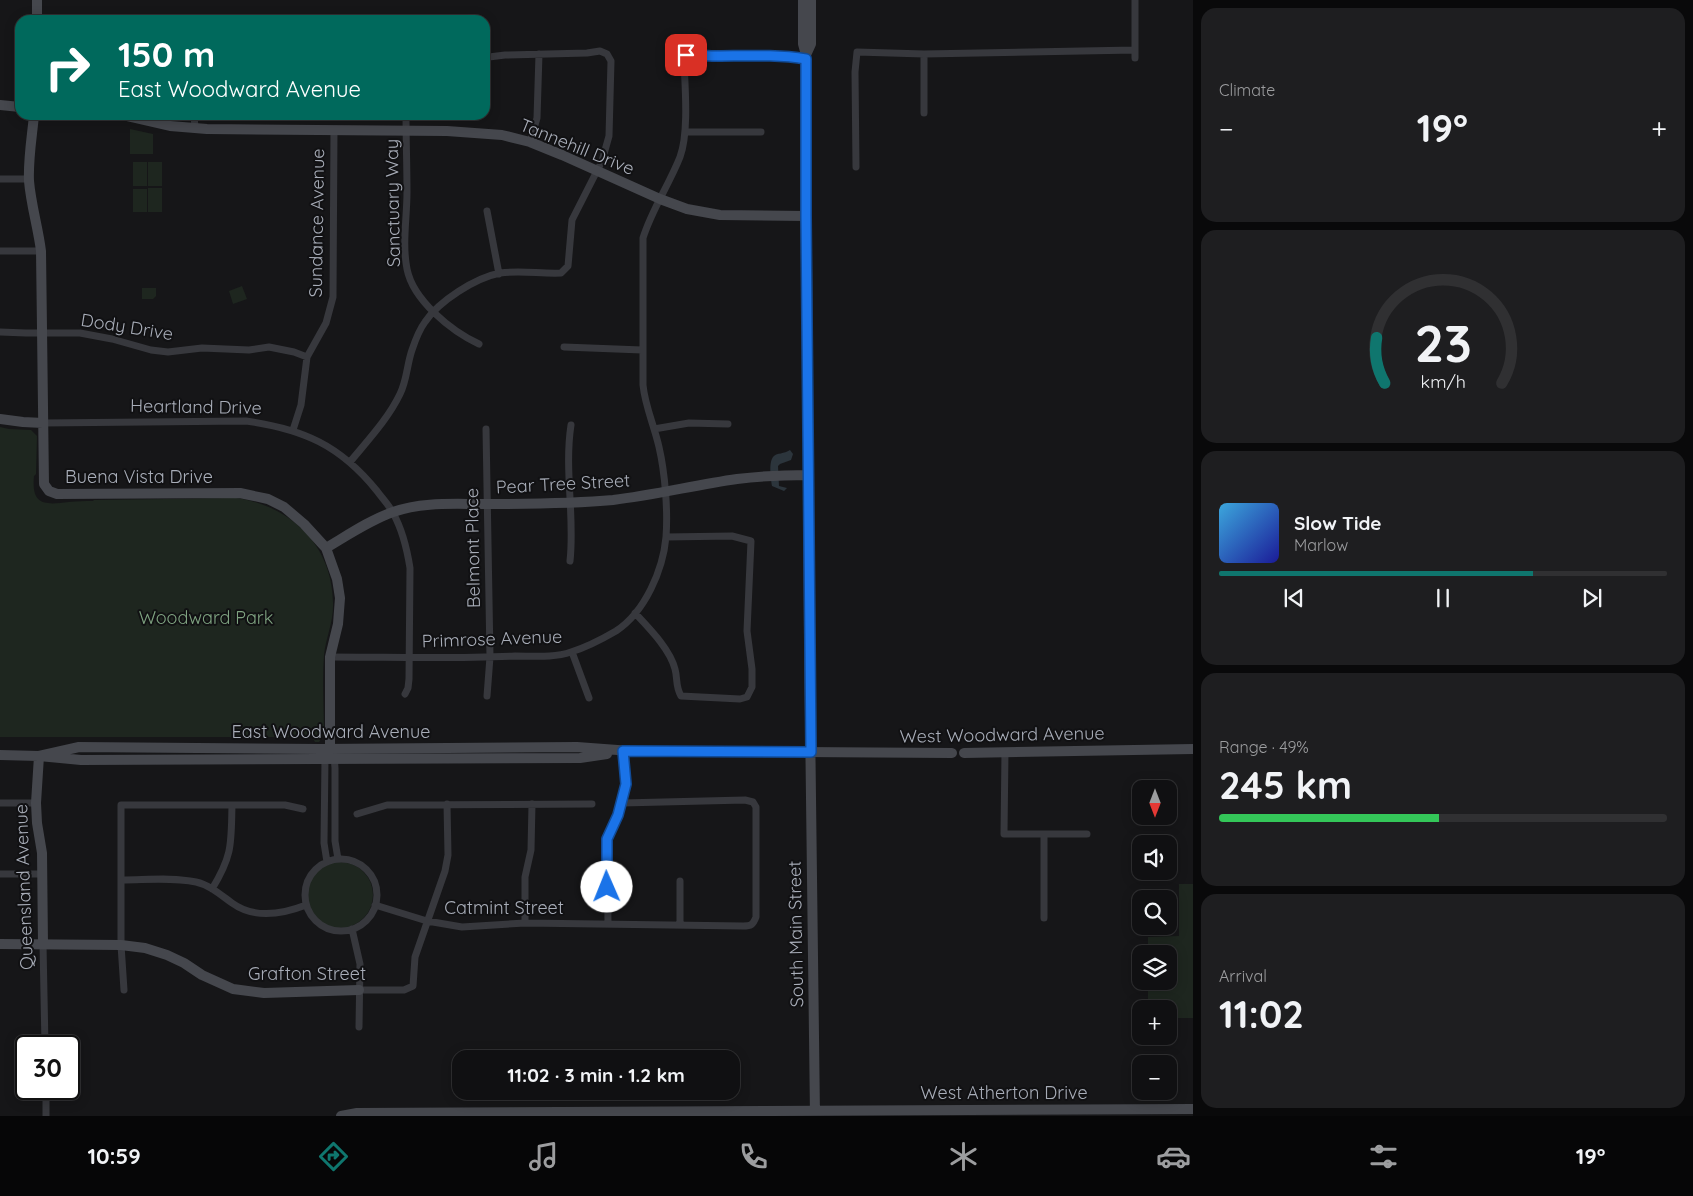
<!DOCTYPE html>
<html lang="en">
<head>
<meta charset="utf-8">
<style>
  body { margin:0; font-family:Quicksand,sans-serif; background:#1e1e20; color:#f1f3f6; height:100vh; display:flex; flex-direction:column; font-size:19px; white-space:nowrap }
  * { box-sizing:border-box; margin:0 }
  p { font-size:16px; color:#9c9d9f }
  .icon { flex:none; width:28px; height:28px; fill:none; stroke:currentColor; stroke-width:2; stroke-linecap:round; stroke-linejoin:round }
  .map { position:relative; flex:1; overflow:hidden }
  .sheet { display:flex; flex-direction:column; gap:8px; padding:8px; background:#09090a; width:500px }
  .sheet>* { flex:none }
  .banner { position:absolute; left:15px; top:15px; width:475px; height:105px; border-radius:15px; box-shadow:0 2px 12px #0003,0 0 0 1px #303032; background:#00695c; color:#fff; overflow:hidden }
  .needle { width:32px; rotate:180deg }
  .tools { position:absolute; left:1132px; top:780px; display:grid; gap:10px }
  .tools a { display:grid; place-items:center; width:45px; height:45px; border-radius:10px; background:#101012; box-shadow:0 2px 12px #0003,0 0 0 1px #303032; font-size:25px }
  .speed { position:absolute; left:15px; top:1035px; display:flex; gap:10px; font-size:25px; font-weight:700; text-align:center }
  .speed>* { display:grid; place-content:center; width:65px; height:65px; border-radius:50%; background:#101012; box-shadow:0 2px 12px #0003,0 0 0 1px #303032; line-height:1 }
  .speed .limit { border:2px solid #111; border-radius:8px; background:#fff; color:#111 }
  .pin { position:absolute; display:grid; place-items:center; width:42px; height:42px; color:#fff; margin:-21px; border-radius:10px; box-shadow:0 2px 8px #0006 }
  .me { position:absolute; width:55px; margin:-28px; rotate:359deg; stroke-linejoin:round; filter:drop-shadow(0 0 4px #0008) }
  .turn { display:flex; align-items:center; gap:18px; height:105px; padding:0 20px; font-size:22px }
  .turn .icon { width:65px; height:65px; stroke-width:2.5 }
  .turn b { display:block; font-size:35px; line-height:42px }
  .big { font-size:38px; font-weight:700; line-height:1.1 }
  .sheet .card { flex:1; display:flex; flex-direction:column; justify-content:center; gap:8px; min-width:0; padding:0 18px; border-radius:15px; background:#1e1e20 }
  .sheet .dial { align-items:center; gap:0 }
  .dial svg { height:130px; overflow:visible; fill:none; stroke:#303032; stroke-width:7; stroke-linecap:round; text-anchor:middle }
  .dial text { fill:#f1f3f6; stroke:none }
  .song { display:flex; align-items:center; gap:15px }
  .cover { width:60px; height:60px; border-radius:8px; background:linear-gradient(135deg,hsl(200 70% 55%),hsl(240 70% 35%)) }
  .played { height:5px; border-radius:2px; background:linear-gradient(90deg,#0f766e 70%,#303032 70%) }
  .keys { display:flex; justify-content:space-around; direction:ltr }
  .heat { display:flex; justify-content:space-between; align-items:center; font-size:28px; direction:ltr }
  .charge { height:8px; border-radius:4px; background:linear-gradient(90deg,#34c759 49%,#303032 0) }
  .trip { position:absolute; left:452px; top:1050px; width:288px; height:50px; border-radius:15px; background:#101012; box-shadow:0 2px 12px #0003,0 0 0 1px #303032; font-weight:700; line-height:50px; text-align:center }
  .tabs { display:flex; height:80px; justify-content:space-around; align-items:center; background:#060607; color:#9c9d9f }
  .tabs .icon { width:35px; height:35px }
  .tabs .current { color:#0f766e }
  .tabs b { font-size:22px; color:#f1f3f6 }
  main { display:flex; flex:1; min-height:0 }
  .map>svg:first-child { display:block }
  .green { fill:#1e261f }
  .water { fill:#2c353c }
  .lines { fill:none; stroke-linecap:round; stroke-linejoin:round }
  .street { stroke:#37383d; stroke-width:7 }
  .secondary { stroke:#45474d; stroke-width:10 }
  .route-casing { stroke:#114b97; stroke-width:12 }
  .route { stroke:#1a73e8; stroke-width:9 }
  .labels { text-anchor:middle; stroke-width:4; stroke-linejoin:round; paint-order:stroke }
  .street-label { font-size:18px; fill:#a8adb8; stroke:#111113 }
  .park-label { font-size:18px; fill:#7fa381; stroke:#111113 }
</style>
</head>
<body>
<main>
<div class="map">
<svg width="1193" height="1116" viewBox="0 0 1193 1116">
  <rect width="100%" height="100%" fill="#161618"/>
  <!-- green -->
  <path class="green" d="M130 129 153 134V154H130Z
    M133 162H147V186H133Z
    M148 162H162V186H148Z
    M148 188H162V212H148Z
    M133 189H147V212H133Z
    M242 286 247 299 233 304 229 291Z
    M142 288H156V296L153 299H142Z
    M0 427 9 429 31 430 37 436 36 474 34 476C31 506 45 505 69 502 77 501 85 501 93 501L94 500 236 498C291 506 332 545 333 602 334 621 326 637 324 655 322 681 324 709 324 735L319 742H315L312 737H0Z
    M307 895a33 33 0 1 1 66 0a33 33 0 1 1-66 0Z
    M1179 884H1193V1018H1169V1009H1148V981H1169V954H1148V937L1179 936Z"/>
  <!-- water -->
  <path class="water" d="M790 450 793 454 791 460 780 464 778 466 779 486 787 488 784 491 772 486C771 479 768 461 774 456 777 453 784 454 790 450Z"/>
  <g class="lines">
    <!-- street -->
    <path class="street" d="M1135 58V0
      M924 113V54L1135 50
      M194 115 195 128
      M406 115C406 141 407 166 407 192 407 217 402 244 407 269 413 300 451 331 479 344
      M685 132H761
      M530 142 537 118 539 54
      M856 167 855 72 857 52 924 54
      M0 179H29
      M487 211 499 274
      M0 251H41
      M0 332 26 333H80L112 339 151 350 168 352 202 348 249 350 269 347 294 352 307 357
      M564 347 642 350
      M43 423 246 421C303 429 340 445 377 491 382 498 389 505 393 513 402 529 407 549 410 568L409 679 408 688 405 694
      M486 429 490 657 487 696
      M654 429 689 423 728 424
      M293 430 301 405 307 357 326 323 333 297 334 130
      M350 462C368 440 388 419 400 394 407 380 407 364 412 350 415 341 419 330 425 322 439 301 475 278 500 273 521 270 541 274 561 273L568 266 572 220 602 161 609 136 611 61 607 54 600 51 587 53 505 55 489 57
      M570 561C575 516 564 471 571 425
      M635 613C649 628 670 649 675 669 678 680 675 685 681 696L740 699 747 697 752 687V669L747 631 751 541 732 536 666 537
      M572 652 589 698
      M330 657C392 657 454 659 515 656 534 656 554 658 571 652 584 648 604 638 616 631 645 612 663 570 666 537 668 510 665 473 659 447 654 425 645 406 643 385V238C652 209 669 185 680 157 689 133 685 87 684 61L685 55C695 53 703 56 712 56 744 56 775 54 806 59
      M1005 752 1004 834H1087
      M326 755 325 758 324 843 327 862
      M334 755 335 768V841L338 859
      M0 803H36
      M357 814 387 805 592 804
      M1044 834V918
      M305 895a36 36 0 1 1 72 0a36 36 0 1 1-72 0Z
      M0 874H41
      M122 880C146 880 172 877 196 882 210 885 221 895 232 903 254 919 283 914 306 905
      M680 881V925
      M212 889C233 855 231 843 232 805
      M375 905 427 921 462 927 525 923 743 926C751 926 753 925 756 917V807L753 802 745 800 622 803
      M525 923V877L531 850 532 804
      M608 924 607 839 618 815 626 784 623 751
      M352 929 360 964 359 1027
      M43 944 45 1046
      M124 990 121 945V805H285L303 809
      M359 990H404L413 986 415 957 445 871 448 855 447 804
      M46 1089V1116"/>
    <!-- secondary -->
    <path class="secondary" d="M37 0V20
      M803 0V44L806 55 809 639 815 1116
      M806 55 811 44V0
      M0 105 20 107
      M34 115C32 137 28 159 29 181 31 205 38 227 41 251L44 484 49 491 57 494 240 493 268 499 284 507 304 524 326 548 337 579 340 598 338 624 330 657V748
      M122 115 170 126 207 129 447 131 502 135 530 142 562 155 660 199 687 209 720 215 806 216
      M0 419 23 422 43 423
      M326 548C348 535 370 520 393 512 421 502 451 504 480 504 524 504 569 504 613 500 655 495 695 485 737 479 761 476 784 475 809 475
      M964 753 1193 749
      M0 755 39 756 81 760 580 758 607 754
      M39 756 79 747 321 749 577 747 631 751 952 753
      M39 756 36 803 37 823 42 853 43 944
      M0 944 121 945 145 948 167 955 184 963 202 975 233 989 264 993 359 990
      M341 1116 357 1113 1193 1109"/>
  </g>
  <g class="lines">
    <!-- route casing -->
    <g class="route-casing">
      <path id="route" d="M607 887V839L618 815 626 784 623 751 811 752 806 216V59C775 54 744 56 712 56 703 56 695 53 686 55"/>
    </g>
    <!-- route -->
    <use href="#route" class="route"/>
  </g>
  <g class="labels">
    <!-- street labels -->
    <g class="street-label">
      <text transform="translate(577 147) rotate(22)" y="6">Tannehill Drive</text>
      <text transform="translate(393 203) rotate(-91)" y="6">Sanctuary Way</text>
      <text transform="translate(317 223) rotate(-89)" y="6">Sundance Avenue</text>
      <text transform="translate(127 327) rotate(9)" y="6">Dody Drive</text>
      <text transform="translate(196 407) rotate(1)" y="6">Heartland Drive</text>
      <text x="139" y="483">Buena Vista Drive</text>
      <text transform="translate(563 484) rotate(-3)" y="6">Pear Tree Street</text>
      <text transform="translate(473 548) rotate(-91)" y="6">Belmont Place</text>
      <text transform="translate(492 639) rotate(-2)" y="6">Primrose Avenue</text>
      <text x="331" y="738">East Woodward Avenue</text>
      <text transform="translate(1002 735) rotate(-1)" y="6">West Woodward Avenue</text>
      <text transform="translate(24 887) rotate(-92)" y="6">Queensland Avenue</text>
      <text x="504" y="914">Catmint Street</text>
      <text transform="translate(796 934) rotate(-91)" y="6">South Main Street</text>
      <text x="307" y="980">Grafton Street</text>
      <text x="1004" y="1099">West Atherton Drive</text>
    </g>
    <!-- park labels -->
    <g class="park-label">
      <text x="206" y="624">Woodward Park</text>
    </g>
  </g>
</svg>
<div class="tools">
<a><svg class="needle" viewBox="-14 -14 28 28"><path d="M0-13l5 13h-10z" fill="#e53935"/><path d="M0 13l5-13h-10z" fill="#9c9d9f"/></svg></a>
<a><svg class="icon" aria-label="sound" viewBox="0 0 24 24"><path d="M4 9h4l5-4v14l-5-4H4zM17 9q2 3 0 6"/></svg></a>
<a><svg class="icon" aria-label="search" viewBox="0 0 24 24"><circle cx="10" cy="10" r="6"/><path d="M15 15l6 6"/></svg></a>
<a><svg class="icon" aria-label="layers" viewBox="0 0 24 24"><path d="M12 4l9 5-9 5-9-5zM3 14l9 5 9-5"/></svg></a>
<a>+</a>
<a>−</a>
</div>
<div class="speed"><div class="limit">30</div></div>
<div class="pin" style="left:686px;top:55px;background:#d93025"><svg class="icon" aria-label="arrive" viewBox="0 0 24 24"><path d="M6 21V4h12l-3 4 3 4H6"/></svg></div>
<svg class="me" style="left:607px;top:887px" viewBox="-20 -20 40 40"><circle r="19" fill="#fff"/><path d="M0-13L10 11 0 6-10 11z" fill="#1a73e8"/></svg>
<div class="trip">11:02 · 3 min · 1.2 km</div>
<div class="banner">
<div class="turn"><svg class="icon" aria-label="right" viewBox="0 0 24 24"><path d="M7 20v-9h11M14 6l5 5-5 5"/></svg><div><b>150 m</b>East Woodward Avenue</div></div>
</div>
</div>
<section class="sheet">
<div class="card"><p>Climate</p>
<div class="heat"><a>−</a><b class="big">19°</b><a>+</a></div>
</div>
<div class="card dial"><svg viewBox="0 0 100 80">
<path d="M14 69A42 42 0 1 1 86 69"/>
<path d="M14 69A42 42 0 0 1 9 41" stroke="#0f766e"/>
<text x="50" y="56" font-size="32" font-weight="700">23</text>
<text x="50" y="72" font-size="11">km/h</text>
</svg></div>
<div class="card">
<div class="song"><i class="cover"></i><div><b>Slow Tide</b><p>Marlow</p></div></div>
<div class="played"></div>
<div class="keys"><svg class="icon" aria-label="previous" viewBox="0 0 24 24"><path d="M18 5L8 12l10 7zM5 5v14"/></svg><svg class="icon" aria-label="pause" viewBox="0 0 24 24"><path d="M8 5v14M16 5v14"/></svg><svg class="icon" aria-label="next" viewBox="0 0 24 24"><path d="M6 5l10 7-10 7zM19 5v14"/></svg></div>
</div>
<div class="card"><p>Range · 49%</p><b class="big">245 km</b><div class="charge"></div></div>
<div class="card"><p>Arrival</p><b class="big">11:02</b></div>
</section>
</main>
<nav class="tabs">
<b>10:59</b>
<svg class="icon current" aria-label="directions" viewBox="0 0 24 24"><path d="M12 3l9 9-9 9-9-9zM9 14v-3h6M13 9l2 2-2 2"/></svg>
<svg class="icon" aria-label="music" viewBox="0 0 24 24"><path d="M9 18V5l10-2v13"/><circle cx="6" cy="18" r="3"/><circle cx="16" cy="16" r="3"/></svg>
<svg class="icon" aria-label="phone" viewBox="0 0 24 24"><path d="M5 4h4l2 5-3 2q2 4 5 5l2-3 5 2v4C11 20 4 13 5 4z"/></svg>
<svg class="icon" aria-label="climate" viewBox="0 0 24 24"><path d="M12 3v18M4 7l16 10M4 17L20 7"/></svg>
<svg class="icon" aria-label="car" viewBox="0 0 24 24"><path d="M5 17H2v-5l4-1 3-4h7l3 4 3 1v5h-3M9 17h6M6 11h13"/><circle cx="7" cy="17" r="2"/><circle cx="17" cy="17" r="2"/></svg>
<svg class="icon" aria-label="filters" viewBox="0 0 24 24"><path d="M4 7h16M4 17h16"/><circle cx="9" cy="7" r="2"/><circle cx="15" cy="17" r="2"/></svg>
<b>19°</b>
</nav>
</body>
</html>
